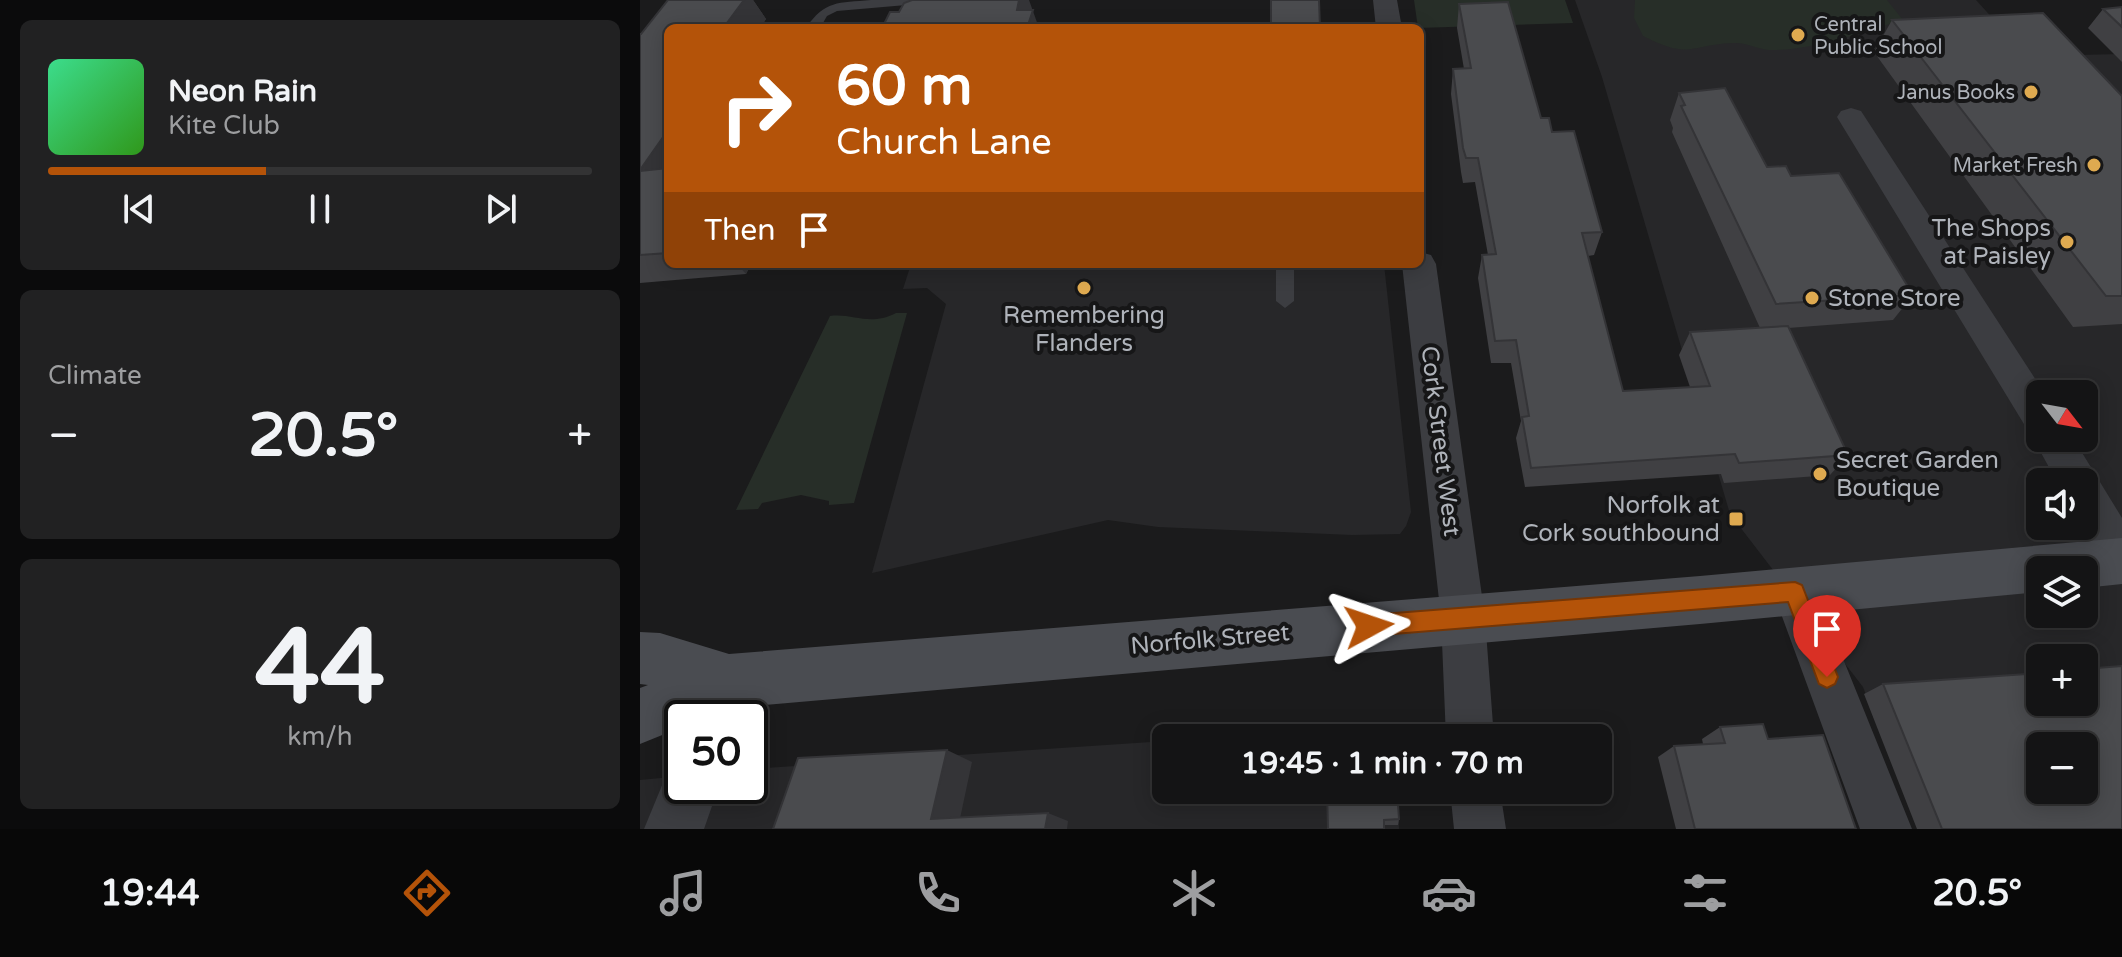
<!DOCTYPE html>
<html lang="en">
<head>
<meta charset="utf-8">
<style>
  body { margin:0; font-family:"Varela Round",sans-serif; background:#212122; color:#f1f3f6; height:100vh; display:flex; flex-direction:column; font-size:30px; white-space:nowrap }
  * { box-sizing:border-box; margin:0 }
  p { font-size:26px; color:#9d9ea0 }
  .icon { flex:none; width:44px; height:44px; fill:none; stroke:currentColor; stroke-width:2; stroke-linecap:round; stroke-linejoin:round }
  .map { position:relative; flex:1; overflow:hidden }
  .side { display:flex; flex-direction:column; gap:20px; padding:20px; background:#0b0b0c; width:640px }
  .side>* { flex:none }
  .hud { position:absolute; left:24px; top:24px; width:760px; height:244px; border-radius:12px; box-shadow:0 4px 20px #0003,0 0 0 2px #333334; background:#b45309; color:#fff; overflow:hidden }
  .needle { width:52px; rotate:121deg }
  .buttons { position:absolute; left:1386px; top:380px; display:grid; gap:16px }
  .buttons a { display:grid; place-items:center; width:72px; height:72px; border-radius:12px; background:#141415; box-shadow:0 4px 20px #0003,0 0 0 2px #333334; font-size:40px }
  .speed { position:absolute; left:24px; top:700px; display:flex; gap:16px; font-size:40px; font-weight:700; text-align:center }
  .speed>* { display:grid; place-content:center; width:104px; height:104px; border-radius:50%; background:#141415; box-shadow:0 4px 20px #0003,0 0 0 2px #333334; line-height:1 }
  .speed .limit { border:4px solid #111; border-radius:12px; background:#fff; color:#111 }
  .pin { position:absolute; display:grid; place-items:center; width:68px; height:68px; color:#fff; margin:-82px -34px; border-radius:50% 50% 50% 0; rotate:-45deg; box-shadow:0 0 8px #0007 }
  .pin .icon { rotate:45deg }
  .me { position:absolute; width:88px; margin:-44px; rotate:85deg; stroke-linejoin:round; filter:drop-shadow(0 0 6px #0008) }
  .turn { display:flex; align-items:center; gap:28px; height:168px; padding:0 40px; font-size:36px }
  .turn .icon { width:104px; height:104px; stroke-width:2.5 }
  .turn b { display:block; font-size:56px; line-height:68px }
  .then { display:flex; align-items:center; height:76px; padding:0 40px; background:#0003; gap:16px; font-size:30px }
  .big { font-size:60px; font-weight:800; line-height:1.1 }
  .side .card { flex:1; display:flex; flex-direction:column; justify-content:center; gap:12px; min-width:0; padding:0 28px; border-radius:12px; background:#212122 }
  .side .dial { align-items:center; gap:0 }
  .dial b { font-size:104px; line-height:1 }
  .song { display:flex; align-items:center; gap:24px }
  .cover { width:96px; height:96px; border-radius:12px; background:linear-gradient(135deg,hsl(150 70% 55%),hsl(110 70% 35%)) }
  .played { height:8px; border-radius:4px; background:linear-gradient(90deg,#b45309 40%,#333334 40%) }
  .keys { display:flex; justify-content:space-around; direction:ltr }
  .heat { display:flex; justify-content:space-between; align-items:center; font-size:44px; direction:ltr }
  .trip { position:absolute; left:512px; top:724px; width:460px; height:80px; border-radius:12px; background:#141415; box-shadow:0 4px 20px #0003,0 0 0 2px #333334; font-weight:800; line-height:80px; text-align:center }
  .tabs { display:flex; height:128px; justify-content:space-around; align-items:center; background:#080808; color:#9d9ea0 }
  .tabs .icon { width:56px; height:56px }
  .tabs .current { color:#b45309 }
  .tabs b { font-size:36px; color:#f1f3f6 }
  main { display:flex; flex:1; min-height:0 }
  .map>svg:first-child { display:block }
  .built { fill:#272729; fill-rule:evenodd }
  .green { fill:#272e28 }
  .lines { fill:none; stroke-linecap:round; stroke-linejoin:round }
  .service { fill:#3c3d41; fill-rule:evenodd }
  .minor { fill:#3c3d41; fill-rule:evenodd }
  .tertiary { fill:#3c3d41; fill-rule:evenodd }
  .secondary { fill:#4a4c51; fill-rule:evenodd }
  .wall { fill:#404043 }
  .shaded-wall { fill:#343437 }
  .building { fill:#4a4b4e; stroke:#343437; stroke-width:2; fill-rule:evenodd }
  .route { fill:#b45309; stroke:#753606; stroke-width:2 }
  .poi-dot { fill:#dfaa50; stroke:#161617; stroke-width:3 }
  .labels { text-anchor:middle; stroke-width:8; stroke-linejoin:round; paint-order:stroke }
  .far-poi-label { font-size:20px; fill:#afb3ba; stroke:#161617; text-anchor:end }
  .poi-label { font-size:24px; fill:#afb3ba; stroke:#161617; text-anchor:end }
  .street-label { font-size:24px; fill:#afb3ba; stroke:#161617 }
</style>
</head>
<body>
<main>
<section class="side">
<div class="card">
<div class="song"><i class="cover"></i><div><b>Neon Rain</b><p>Kite Club</p></div></div>
<div class="played"></div>
<div class="keys"><svg class="icon" aria-label="previous" viewBox="0 0 24 24"><path d="M18 5L8 12l10 7zM5 5v14"/></svg><svg class="icon" aria-label="pause" viewBox="0 0 24 24"><path d="M8 5v14M16 5v14"/></svg><svg class="icon" aria-label="next" viewBox="0 0 24 24"><path d="M6 5l10 7-10 7zM19 5v14"/></svg></div>
</div>
<div class="card"><p>Climate</p>
<div class="heat"><a>−</a><b class="big">20.5°</b><a>+</a></div>
</div>
<div class="card dial"><b>44</b><p>km/h</p></div>
</section>
<div class="map">
<svg width="1482" height="829" viewBox="0 0 1482 829">
  <rect width="100%" height="100%" fill="#1b1b1c"/>
  <!-- built -->
  <path class="built" d="M935 0H1336L1387 56 1482 54V829H1278L1223 687 1090 514 962 77ZM1400 394H1444V438H1400ZM1400 482H1444V526H1400ZM1400 570H1444V614H1400ZM1400 658H1444V702H1400ZM1400 746H1444V790H1400Z
    M271 264H744L771 512 766 526 760 534 712 535 518 527 468 520 232 573 306 304 287 288 263 289Z
    M526 741V790H758L759 829H0V780L42 776V786H110V769Z"/>
  <!-- green -->
  <path class="green" d="M774 0H925L933 23 778 28Z
    M995 0H1247L1263 20C1221 32 1173 51 1129 50 1117 49 1106 42 1093 43 1049 45 1050 60 1003 36L994 18Z
    M256 313H267L214 503 189 505V501L161 495 122 503 118 509 96 510 190 316C214 313 229 327 256 313Z"/>
  <g class="lines">
    <!-- service -->
    <path class="service" d="M231 0H285L278 4 197 11 187 16 180 28H166C185 0 198 3 231 0Z
      M636 264H654V301L645 308 636 301Z"/>
    <!-- minor -->
    <path class="minor" d="M733 0H757L762 28H736Z
      M1211 108 1221 111 1405 394H1400V438H1433L1482 518V577L1467 571 1442 526 1444 482H1417L1393 438 1395 432 1387 429 1197 117 1201 111Z
      M780 252 791 255 796 264 845 618 854 738H806L801 618 762 264H780Z
      M1155 571 1170 577 1272 829H1220L1133 592 1140 577Z
      M810 790H860L866 829H814Z"/>
    <!-- tertiary -->
    <path class="tertiary" d="M42 760V786H79L64 829H4L30 766Z"/>
    <!-- secondary -->
    <path class="secondary" d="M1482 538V584L1444 588V570H1400V592L1060 624 89 708 64 718H42V727L0 744V688L8 685 0 684V632L20 633 89 654 1060 576Z"/>
  </g>
  <!-- wall -->
  <path class="wall" d="M28 0H113L126 19 120 28H28V264H111L106 274 0 283V34H1Z
    M819 4 912 132 962 232 954 255 948 256 983 391 1050 387 1039 355 1050 332 1120 328 1032 132 1033 128 1030 120 1039 93 1127 167 1151 176 1273 295 1253 320 1148 328 1208 455 1190 475 1084 483 1081 474 885 487 876 438 881 421 871 363H851L838 278 842 255H848L835 182 823 183 821 172 811 94 813 69H824L817 28Z
    M1482 7V62L1448 28 1463 9Z
    M1252 20 1482 96V324L1433 327 1234 52Z
    M1243 684 1482 829H1277L1224 694Z
    M1080 727 1128 739 1216 829H1036L1018 757 1034 746 1063 744 1062 739Z
    M687 790 759 819 758 825H744Z"/>
  <!-- shaded-wall -->
  <path class="shaded-wall" d="M104 0H113L126 19 120 28H91L87 23Z
    M379 0H389L399 28H384L377 10Z
    M28 130V191L0 170Z
    M97 264H111L106 274Z
    M307 750 332 762 318 828 291 819Z
    M408 813 428 821 427 829H405Z"/>
  <!-- building -->
  <path class="building" d="M28 0H104L87 23H101L98 28H28V130L0 170V34H1Z
    M272 0H379L377 10H393L387 28H242L250 12H259L264 3Z
    M631 0H679L680 28H631Z
    M868 2 901 118H909L912 132 934 131 962 232 942 233 983 391 1070 386 1050 332 1148 326 1208 455 1099 463 1095 454 891 468 882 417 889 416 876 340 855 341 842 255 856 254 838 158H826L823 148 813 69 831 68 819 4Z
    M1482 7V27L1463 9Z
    M1403 13 1482 96V296H1466L1252 20Z
    M1085 88 1127 167 1146 166 1151 176 1199 173 1273 295 1136 304 1041 106 1045 105 1039 93Z
    M28 168V253L0 255V171Z
    M1482 666V829H1302L1243 684 1400 673V702H1444V669ZM1400 746H1444V790H1400Z
    M753 723 754 738H687V727Z
    M1123 724 1128 739 1183 735 1216 829H1055L1034 746 1085 743 1080 727Z
    M307 750 291 819 408 813 405 829H133L158 758Z
    M687 790H757L759 819 744 820V829H688Z"/>
  <!-- route -->
  <path class="route" d="M1155 582 1162 585 1198 677 1195 684 1187 688 1179 684 1148 602 729 636 722 633 718 626 722 618 729 615Z"/>
  <!-- markers -->
  <g class="poi-dot">
    <circle cx="1158" cy="35" r="8"/>
    <circle cx="1391" cy="92" r="8"/>
    <circle cx="1454" cy="165" r="8"/>
    <circle cx="1427" cy="242" r="8"/>
    <circle cx="444" cy="288" r="8"/>
    <circle cx="1172" cy="298" r="8"/>
    <circle cx="1180" cy="474" r="8"/>
    <rect x="1088" y="511" width="16" height="16" rx="4"/>
  </g>
  <g class="labels">
    <!-- far-poi labels -->
    <g class="far-poi-label">
      <text x="1174" y="31" text-anchor="start">Central<tspan x="1174" dy="23">Public School</tspan></text>
      <text x="1375" y="99">Janus Books</text>
      <text x="1438" y="172">Market Fresh</text>
    </g>
    <!-- poi labels -->
    <g class="poi-label">
      <text x="1411" y="236">The Shops<tspan x="1411" dy="28">at Paisley</tspan></text>
      <text x="1188" y="306" text-anchor="start">Stone Store</text>
      <text x="444" y="323" text-anchor="middle">Remembering<tspan x="444" dy="28">Flanders</tspan></text>
      <text x="1196" y="468" text-anchor="start">Secret Garden<tspan x="1196" dy="28">Boutique</tspan></text>
      <text x="1080" y="513">Norfolk at<tspan x="1080" dy="28">Cork southbound</tspan></text>
    </g>
    <!-- street labels -->
    <g class="street-label">
      <text transform="translate(801 441) rotate(83)" y="8">Cork Street West</text>
      <text transform="translate(570 639) rotate(-5)" y="8">Norfolk Street</text>
    </g>
  </g>
</svg>
<div class="buttons">
<a><svg class="needle" viewBox="-14 -14 28 28"><path d="M0-13l5 13h-10z" fill="#e53935"/><path d="M0 13l5-13h-10z" fill="#9d9ea0"/></svg></a>
<a><svg class="icon" aria-label="sound" viewBox="0 0 24 24"><path d="M4 9h4l5-4v14l-5-4H4zM17 9q2 3 0 6"/></svg></a>
<a><svg class="icon" aria-label="layers" viewBox="0 0 24 24"><path d="M12 4l9 5-9 5-9-5zM3 14l9 5 9-5"/></svg></a>
<a>+</a>
<a>−</a>
</div>
<div class="speed"><div class="limit">50</div></div>
<div class="pin" style="left:1187px;top:677px;background:#d93025"><svg class="icon" aria-label="arrive" viewBox="0 0 24 24"><path d="M6 21V4h12l-3 4 3 4H6"/></svg></div>
<svg class="me" style="left:729px;top:626px" viewBox="-20 -20 40 40"><path d="M0-17L14 15 0 8-14 15z" fill="#b45309" stroke="#fff" stroke-width="4"/></svg>
<div class="trip">19:45 · 1 min · 70 m</div>
<div class="hud">
<div class="turn"><svg class="icon" aria-label="right" viewBox="0 0 24 24"><path d="M7 20v-9h11M14 6l5 5-5 5"/></svg><div><b>60 m</b>Church Lane</div></div>
<div class="then">Then<svg class="icon" aria-label="arrive" viewBox="0 0 24 24"><path d="M6 21V4h12l-3 4 3 4H6"/></svg></div>
</div>
</div>
</main>
<nav class="tabs">
<b>19:44</b>
<svg class="icon current" aria-label="directions" viewBox="0 0 24 24"><path d="M12 3l9 9-9 9-9-9zM9 14v-3h6M13 9l2 2-2 2"/></svg>
<svg class="icon" aria-label="music" viewBox="0 0 24 24"><path d="M9 18V5l10-2v13"/><circle cx="6" cy="18" r="3"/><circle cx="16" cy="16" r="3"/></svg>
<svg class="icon" aria-label="phone" viewBox="0 0 24 24"><path d="M5 4h4l2 5-3 2q2 4 5 5l2-3 5 2v4C11 20 4 13 5 4z"/></svg>
<svg class="icon" aria-label="climate" viewBox="0 0 24 24"><path d="M12 3v18M4 7l16 10M4 17L20 7"/></svg>
<svg class="icon" aria-label="car" viewBox="0 0 24 24"><path d="M5 17H2v-5l4-1 3-4h7l3 4 3 1v5h-3M9 17h6M6 11h13"/><circle cx="7" cy="17" r="2"/><circle cx="17" cy="17" r="2"/></svg>
<svg class="icon" aria-label="filters" viewBox="0 0 24 24"><path d="M4 7h16M4 17h16"/><circle cx="9" cy="7" r="2"/><circle cx="15" cy="17" r="2"/></svg>
<b>20.5°</b>
</nav>
</body>
</html>
